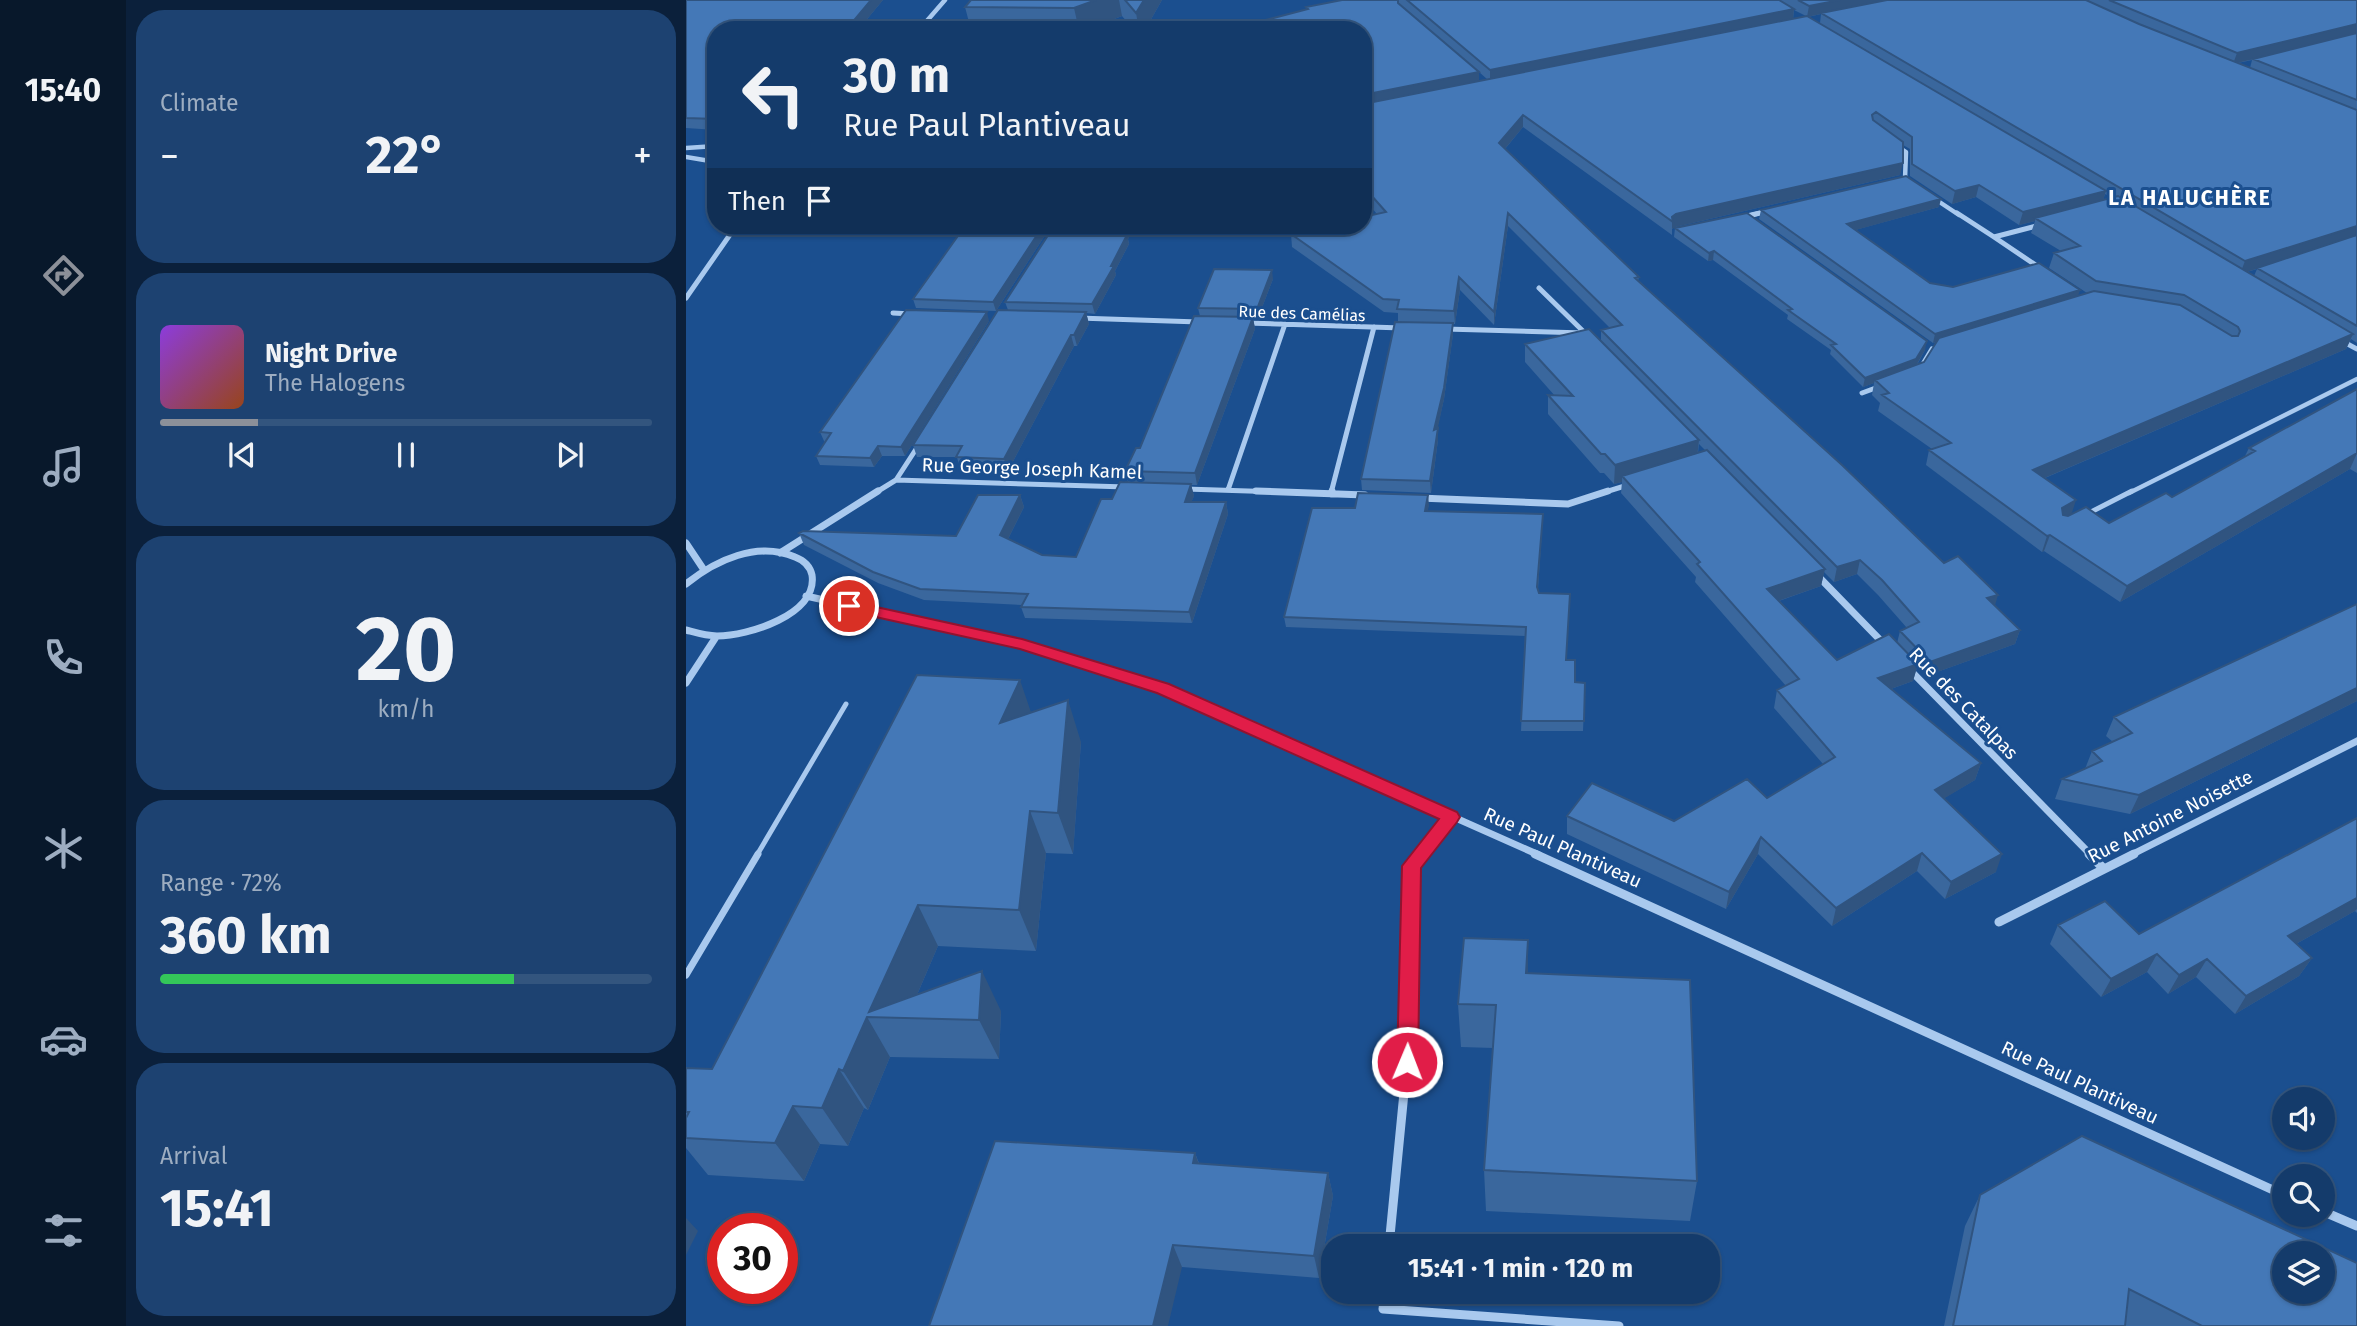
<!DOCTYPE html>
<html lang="en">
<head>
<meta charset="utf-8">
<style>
  body { margin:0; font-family:"Fira Sans",sans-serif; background:#1d4271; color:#f1f3f6; height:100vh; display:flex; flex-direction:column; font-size:26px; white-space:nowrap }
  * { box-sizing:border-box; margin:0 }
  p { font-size:23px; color:#9dadc1 }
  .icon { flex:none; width:38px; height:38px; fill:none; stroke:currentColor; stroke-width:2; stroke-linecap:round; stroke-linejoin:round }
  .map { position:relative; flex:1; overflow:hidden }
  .drawer { display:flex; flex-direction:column; gap:10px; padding:10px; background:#0b203b; width:560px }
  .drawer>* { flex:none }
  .top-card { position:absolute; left:21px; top:21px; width:665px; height:214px; border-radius:28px; box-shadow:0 2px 5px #0004,0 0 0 2px #33557e; background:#143b6b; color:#f1f3f6; overflow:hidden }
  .tools { position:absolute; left:1586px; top:1087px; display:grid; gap:14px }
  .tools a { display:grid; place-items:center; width:63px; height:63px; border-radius:50%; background:#143b6b; box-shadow:0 2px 5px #0004,0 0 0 2px #33557e; font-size:35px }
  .speed { position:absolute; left:21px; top:1213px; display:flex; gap:14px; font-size:35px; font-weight:700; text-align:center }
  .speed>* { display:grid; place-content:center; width:91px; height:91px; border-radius:50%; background:#143b6b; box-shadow:0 2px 5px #0004,0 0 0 2px #33557e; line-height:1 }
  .speed .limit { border:10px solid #d22; background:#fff; color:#111 }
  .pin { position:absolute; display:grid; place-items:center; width:60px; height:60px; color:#fff; margin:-30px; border:4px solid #fff; border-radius:50%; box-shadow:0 2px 7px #0007 }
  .me { position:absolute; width:77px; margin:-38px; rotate:1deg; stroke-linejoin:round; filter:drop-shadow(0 0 5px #0008) }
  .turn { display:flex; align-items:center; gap:24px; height:147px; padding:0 21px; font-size:32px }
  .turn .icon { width:91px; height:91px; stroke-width:2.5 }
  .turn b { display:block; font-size:49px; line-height:60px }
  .then { display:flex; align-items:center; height:66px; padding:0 21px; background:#0003; gap:14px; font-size:26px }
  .big { font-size:52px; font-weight:700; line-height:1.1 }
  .drawer .widget { flex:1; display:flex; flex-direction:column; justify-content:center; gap:10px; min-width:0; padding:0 24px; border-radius:28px; background:#1d4271 }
  .drawer .dial { align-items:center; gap:0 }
  .dial b { font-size:91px; line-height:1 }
  .song { display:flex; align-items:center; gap:21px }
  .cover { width:84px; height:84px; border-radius:10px; background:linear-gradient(135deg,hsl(270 70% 55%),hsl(20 70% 35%)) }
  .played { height:7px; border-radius:4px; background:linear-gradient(90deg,#8c9099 20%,#33557e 20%) }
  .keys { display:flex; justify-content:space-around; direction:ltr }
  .heat { display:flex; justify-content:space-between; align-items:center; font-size:38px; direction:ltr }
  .charge { height:10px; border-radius:5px; background:linear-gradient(90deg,#34c759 72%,#33557e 0) }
  .trip { position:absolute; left:635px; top:1234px; width:399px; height:70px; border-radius:28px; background:#143b6b; box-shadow:0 2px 5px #0004,0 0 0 2px #33557e; font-weight:700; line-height:70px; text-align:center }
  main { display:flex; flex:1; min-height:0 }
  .tabs { display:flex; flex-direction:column; width:126px; justify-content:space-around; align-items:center; background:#08182b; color:#9dadc1 }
  .tabs .icon { width:49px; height:49px }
  .tabs .selected { color:#8c9099 }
  .tabs b { font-size:32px; color:#f1f3f6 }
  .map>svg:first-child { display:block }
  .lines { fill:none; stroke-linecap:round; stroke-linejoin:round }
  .lane-far2 { stroke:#a9c9ee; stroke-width:4.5 }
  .lane-far1 { stroke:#a9c9ee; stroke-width:5 }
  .lane { stroke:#a9c9ee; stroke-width:7 }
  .street-far3 { stroke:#a9c9ee; stroke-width:4.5 }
  .street-far2 { stroke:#a9c9ee; stroke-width:5 }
  .street-far1 { stroke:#a9c9ee; stroke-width:7 }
  .street { stroke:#a9c9ee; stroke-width:9 }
  .wall { fill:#3a679d; fill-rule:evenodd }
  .shaded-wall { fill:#305480 }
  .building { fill:#4478b7; stroke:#305480; stroke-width:2; fill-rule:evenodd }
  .route { fill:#e11d48; stroke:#92132f; stroke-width:2 }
  .labels { text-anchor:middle; stroke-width:6; stroke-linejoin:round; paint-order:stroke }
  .far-street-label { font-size:16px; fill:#fff; stroke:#1b4f8f }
  .street-label { font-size:19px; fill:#fff; stroke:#1b4f8f }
  .far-district-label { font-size:21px; font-weight:bold; letter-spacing:2px; fill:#fff; stroke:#1b4f8f }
</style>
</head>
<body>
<main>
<nav class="tabs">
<b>15:40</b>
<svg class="icon selected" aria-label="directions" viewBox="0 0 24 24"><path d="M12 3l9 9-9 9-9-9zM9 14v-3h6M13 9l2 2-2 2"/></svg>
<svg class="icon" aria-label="music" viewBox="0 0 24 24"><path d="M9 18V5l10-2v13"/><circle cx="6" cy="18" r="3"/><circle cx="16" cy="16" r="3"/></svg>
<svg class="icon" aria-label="phone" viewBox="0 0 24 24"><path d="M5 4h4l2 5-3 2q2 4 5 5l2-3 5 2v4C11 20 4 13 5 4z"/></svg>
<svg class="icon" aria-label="climate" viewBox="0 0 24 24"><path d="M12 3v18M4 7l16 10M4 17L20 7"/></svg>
<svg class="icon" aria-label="car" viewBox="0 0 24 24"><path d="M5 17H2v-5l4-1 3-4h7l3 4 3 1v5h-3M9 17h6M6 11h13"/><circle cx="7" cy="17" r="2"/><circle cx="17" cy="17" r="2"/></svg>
<svg class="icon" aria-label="filters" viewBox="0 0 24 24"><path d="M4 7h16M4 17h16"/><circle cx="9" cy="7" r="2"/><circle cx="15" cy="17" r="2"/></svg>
</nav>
<section class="drawer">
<div class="widget"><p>Climate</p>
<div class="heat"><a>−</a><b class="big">22°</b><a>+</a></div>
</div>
<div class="widget">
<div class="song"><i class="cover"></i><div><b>Night Drive</b><p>The Halogens</p></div></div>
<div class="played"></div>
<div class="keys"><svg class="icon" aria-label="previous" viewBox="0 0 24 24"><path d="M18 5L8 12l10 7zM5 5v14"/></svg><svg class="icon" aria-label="pause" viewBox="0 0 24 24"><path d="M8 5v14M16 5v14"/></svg><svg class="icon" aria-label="next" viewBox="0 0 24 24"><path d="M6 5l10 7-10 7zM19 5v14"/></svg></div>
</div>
<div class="widget dial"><b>20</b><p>km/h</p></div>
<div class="widget"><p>Range · 72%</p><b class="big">360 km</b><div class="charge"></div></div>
<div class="widget"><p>Arrival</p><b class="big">15:41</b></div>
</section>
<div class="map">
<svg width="1671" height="1326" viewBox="0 0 1671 1326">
  <rect width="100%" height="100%" fill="#1b4f8f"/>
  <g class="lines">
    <!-- lane-far2 -->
    <path class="lane-far2" d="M1443 493 1671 379"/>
    <!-- lane-far1 -->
    <path class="lane-far1" d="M1401 514 1446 491
      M71 855 160 704"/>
    <!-- lane -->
    <path class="lane" d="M0 975 72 854"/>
    <!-- street-far3 -->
    <path class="street-far3" d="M233 30 259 0
      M1211 146 1220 152 1219 179
      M0 148 30 146
      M0 157 30 162
      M1249 199 1273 215
      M1066 215 1082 211"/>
    <!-- street-far2 -->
    <path class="street-far2" d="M1271 213 1308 237
      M1065 219 1061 216 1074 213
      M1354 225 1308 237 1354 268
      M853 288 902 336
      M0 298 50 226
      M207 313 226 314
      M392 318 513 322
      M560 323 716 328
      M759 329 898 333
      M1656 341 1671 349
      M1234 369 1246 349
      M1176 393 1195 386
      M210 480 441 487
      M499 489 622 493
      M542 490 599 324
      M189 493 210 480 234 443
      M645 493 688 327
      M916 493 942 485"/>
    <!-- street-far1 -->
    <path class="street-far1" d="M570 491 679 495
      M645 494 646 491
      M733 498 882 504 922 491
      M0 543 18 570
      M94 553 192 491
      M1131 575 1198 644
      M0 584C30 560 71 541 109 557 117 560 124 566 126 575 132 615 61 636 31 636 20 636 11 633 0 630
      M120 596 336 644 477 688 853 855
      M1224 670 1405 855
      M0 683 30 637
      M734 855 765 817
      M1445 855 1671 741"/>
    <!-- street -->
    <path class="street" d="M849 854 1598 1195
      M1403 854 1416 867
      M1313 922 1448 854
      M1636 1211 1671 1226
      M703 1246 721 1062 726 866 736 854
      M699 1292 697 1309 933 1326"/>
  </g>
  <!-- wall -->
  <path class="wall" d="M0 0H197L172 30H30V130L0 128Z
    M285 0H476L459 30H448L436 16 400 30H285L279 7Z
    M656 0H1671V343L1665 339 1660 349 1359 478 1386 514 1423 523 1486 497 1559 456 1563 448 1671 389V473L1664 469 1434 602 1358 551 1356 552 1240 465 1243 450 1246 449 1192 411 1194 403 1186 395 1188 383 1177 387 1144 354 1145 350 1101 319 1102 315 1027 260 1022 261 988 237 989 228 1239 350 1231 365 1238 362 1251 342 1247 343 1073 219 1075 210 1253 207 1169 230 1244 283 1267 287 1392 296 1401 293 1363 268 1368 253 1375 251 1345 233 1349 221 1333 225 1290 197 1266 204 1224 176V149L1217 145 1214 175 989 227 986 229V235L837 127 819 149 953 277 952 281 1258 563 1309 605 1334 630 1329 644 1240 676 1231 667 1227 681 1205 689 1295 763 1289 780 1258 798 1310 872 1259 899 1231 871 1146 926 1072 854 1040 909 881 834V816L988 821 1081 798 1137 764 1088 708 1091 690 1100 686 1009 582 1010 577 935 493 936 482 928 484 918 473H914L862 414V395L869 396 839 362V344L915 340V330L924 328 822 226 808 325 774 290 769 324H767V334L758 399 751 429 752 440 745 493 676 490 675 479 712 322V313L698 312 606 247 605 234 691 214 677 198V30L620 9V7ZM717 8H718L793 72ZM1108 10 1120 16 1107 19ZM1135 14 1134 23 1122 17ZM1566 60 1564 68 1552 63ZM793 72 801 79 793 81ZM1419 194 1426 198 1417 200ZM1571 269 1568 276 1561 272ZM1013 444 1019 450 1012 453ZM1138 572 1148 582 1171 574 1192 595 1221 628 1214 631 1211 643 1151 660 1093 601 1135 586Z
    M279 226H365L310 311 230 308 227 299Z
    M368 226H449L442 239 443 244 429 271 430 275 409 314 400 313 403 324 391 346H388L322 471 274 469 271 457H231L227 445 322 310 319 302Z
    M587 279 572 318H567L569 329 511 485H505L508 496 505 502H540L542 514 506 623 339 618 335 607 336 605 238 600 192 583 118 545 113 533 270 536 334 495 338 507 322 539 356 555 390 557 426 499 442 482 439 471 454 448 514 316 512 308Z
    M303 321 219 456H196L188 467 134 465 130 456 139 442 138 441 134 432Z
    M743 505 741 511 857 514 852 589 889 682 899 683 897 731H835L839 636 600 627 598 617 669 508Z
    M1671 604V701L1444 814 1369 799 1376 779 1399 769 1406 751 1427 742 1420 736 1428 717Z
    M345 712 395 742 387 854 360 853 350 951 252 946 231 995 315 1011 313 1059 204 1057 182 1110 178 1108 162 1146 134 1144 118 1181 22 1175 0 1148V1068L26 1069Z
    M1671 818V913L1669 911 1610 944 1626 958 1613 976 1549 1014 1510 977 1482 994 1461 972 1415 997 1364 944 1372 925 1453 934Z
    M842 940V973L1011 1181 1004 1221 800 1211 798 1170 807 1048 775 1047 772 1004Z
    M509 1153 513 1163 642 1173 647 1196 633 1278 496 1267 243 1326Z
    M1294 1195 1671 1326H1258L1279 1226Z"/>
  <!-- shaded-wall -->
  <path class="shaded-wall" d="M185 0H197L172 30H160Z
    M379 0H433L436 16 400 30H393L388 8Z
    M458 0H476L459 30H453L450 13Z
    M1154 0H1209L1135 13V14L1121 17 1123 6Z
    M1108 9 1107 20 804 81V70Z
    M1671 24V34L1547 64 1551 53Z
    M793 72V84L677 107V95Z
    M837 115V127L813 156V143Z
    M1217 163 1214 175 989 227 986 229V217L990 214Z
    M1293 185 1290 197 1266 204 1269 191Z
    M1420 191 1416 204 1349 218V221L1333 225 1337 212Z
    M1255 199 1253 207 1159 233 1161 224Z
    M822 213V226L808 325V312Z
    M357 226H365L310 311 307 302Z
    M443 226H449L442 239 443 244 429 271 430 275 409 314 406 304Z
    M1671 226V238L1554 274 1559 261Z
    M1028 251 1027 260 1022 261 1023 253Z
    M586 270 587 279 572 318 571 309Z
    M773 277 774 290 769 324 768 311Z
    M1394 290 1391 299 1247 343 1249 334Z
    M301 312 303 321 219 456 215 447Z
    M400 312 403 324 391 346 388 335Z
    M567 317 569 329 511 485 509 473Z
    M767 323V334L758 399 749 441 748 430Z
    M1667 334 1660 349 1342 485 1347 470Z
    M385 335 388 346 322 471 318 459Z
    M1241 341 1239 350 1228 369 1189 380 1188 383 1177 387 1179 378Z
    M752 428V440L745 493 744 481Z
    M1013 440 1011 458 936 476V482L928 484 929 465Z
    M192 446 196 456 188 467 184 458Z
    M1671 453 1664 469 1434 602 1441 586Z
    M505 484 508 496 501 513 499 502Z
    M334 495 338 507 318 547 314 535Z
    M742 495 743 505 740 521 739 511Z
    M1390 500 1385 516 1371 524 1376 508Z
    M540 502 542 514 506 623 503 612Z
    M1364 535 1358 551 1356 552 1361 536Z
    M1174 560 1171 574 1148 582 1151 567Z
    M1139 569 1135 586 1078 606 1081 589Z
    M1312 595 1308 609 1301 598Z
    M1334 630 1329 644 1240 676 1244 662Z
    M1232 664 1227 681 1188 695 1192 678Z
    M334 680 348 721 314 723Z
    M1671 688V701L1444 814 1453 795Z
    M382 700 395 742 387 854 372 813Z
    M1295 763 1289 780 1244 807 1249 790Z
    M344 811 360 853 350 951 333 910Z
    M1075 837 1072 854 1040 909 1043 892Z
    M1236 853 1231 871 1146 926 1150 908Z
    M1316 854 1310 872 1259 899 1265 882Z
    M1671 898V909L1669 911 1590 955 1602 936Z
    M232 905 252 946 221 1018 183 1012Z
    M842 940V984L840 973Z
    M1471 954 1461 972 1415 997 1425 979Z
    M1626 958 1613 976 1549 1014 1560 996Z
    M1521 959 1510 977 1482 994 1493 975Z
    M296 971 315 1011 313 1059 293 1020Z
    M181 1017 204 1057 182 1110 157 1071Z
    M153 1069 178 1108 162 1146 136 1108Z
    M107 1106 134 1144 118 1181 89 1143Z
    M509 1153 517 1176 507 1163Z
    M642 1173 647 1196 633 1278 628 1256Z
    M0 1218 12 1231 0 1255Z
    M487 1245 496 1267 482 1326H467Z"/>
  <!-- building -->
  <path class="building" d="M0 0H185L160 30H30V119L0 118Z
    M285 0H410L388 8 279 7Z
    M439 0H458L450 13Z
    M656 0H712V3L793 72 677 95V30H541L622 9 620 7Z
    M721 0H1093L1108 9 804 70Z
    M1112 0H1154L1123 6Z
    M1201 0H1400L1453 24 1671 110V226L1559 261 1135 13Z
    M1423 0H1671V24L1551 53Z
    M1121 16 1420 191 1337 212 1293 185 1269 191 1226 164V137L1190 112 1186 115 1187 120 1217 142V163L990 214 986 217 987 222 837 115 813 143 953 277 949 278 1156 465 1258 563 1272 556 1312 595 1301 598 1334 630 1244 662 1214 631 1233 622 1196 580 1174 560 1151 567 915 330 936 325 822 213 808 312 773 277 768 311 711 309 713 300 697 299 605 234 639 226H677V217L700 212 677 186V104Z
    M501 28 507 30H490Z
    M1671 33V100L1567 59Z
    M1220 176 1255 199 1161 224 1244 283 1267 287 1353 263 1394 290 1249 334 1075 210Z
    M1432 196 1667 334 1347 470 1390 500 1376 508 1377 515 1382 516 1400 507 1423 523 1480 493 1486 497 1569 451 1563 448 1671 389V453L1441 586 1364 535 1361 536 1243 450 1265 443 1196 395 1203 393 1189 380 1238 362 1253 338 1408 291 1494 305 1546 336H1552L1554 331 1552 327 1498 295 1410 281 1368 253 1394 246 1349 218Z
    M1061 213 1241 341 1230 359 1179 378 1145 345 1150 344 1102 310 1106 309 1028 251 1023 253 989 228Z
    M279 226H357L307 302 227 299Z
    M368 226H443L438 235H441L425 266H428L406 304 319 302Z
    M1671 235V326L1571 268Z
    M528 269 586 270 571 309 512 308Z
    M220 310 301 312 215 447 192 446 184 458 130 456 145 433 134 432Z
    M312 310 400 312 388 335H385L318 459 270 457 276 446 227 445Z
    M508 316 567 317 509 473 439 471 450 448H454Z
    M709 322 767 323 758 388 748 430 752 428 744 481 675 479Z
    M903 329 1013 440 929 465 919 454H915L862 395 887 396 839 344Z
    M1021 450 1139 569 1081 589 1151 660 1203 634 1232 664 1192 678 1295 763 1249 790 1316 854 1265 882 1236 853 1150 908 1075 837 1043 892 881 816 906 783 988 821 1061 779 1081 798 1149 757 1091 690 1113 679 1011 564 1014 562 936 476Z
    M434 482 505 484 499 502H540L503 612 335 607 342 594 234 589 187 572 113 533 117 531 270 536 292 495H334L314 535 356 555 390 557 415 499H426Z
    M672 493 742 495 739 511 857 514 851 587 853 593 884 594 880 660H889V682L899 683 898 721H835L840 627 598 617 626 508H669Z
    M1671 604V688L1453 795 1376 779 1416 761 1406 751 1446 733 1428 717Z
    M231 675 334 680 314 723 382 700 372 813 344 811 333 910 232 905 183 1012 296 971 293 1020 181 1017 157 1071 153 1069 136 1108 107 1106 89 1143 0 1138V1118L3 1112H0V1068L26 1069Z
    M1671 818V898L1602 936 1626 958 1560 996 1521 959 1493 975 1471 954 1425 979 1372 925 1419 901 1453 934Z
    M778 938 842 940 840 973 1004 980 1011 1181 798 1170 810 1005 772 1004Z
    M1396 1136 1671 1263V1326H1516L1443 1289 1439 1326H1267L1294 1195ZM1598 1253H1636V1292H1598Z
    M309 1141 509 1153 507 1163 642 1173 628 1256 487 1245 467 1326H243Z"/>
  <!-- route -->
  <path class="route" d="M163 601 336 639 483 684 771 812 774 817 771 822 735 868 732 1062 729 1068 721 1071 714 1068 711 1062 716 866 753 819 471 693 334 649 158 610 155 606 158 603Z"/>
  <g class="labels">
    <!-- far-street labels -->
    <g class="far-street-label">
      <text transform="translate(616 313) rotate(2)" y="6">Rue des Camélias</text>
    </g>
    <!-- street labels -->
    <g class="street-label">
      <text transform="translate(346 468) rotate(2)" y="7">Rue George Joseph Kamel</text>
      <text transform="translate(1278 703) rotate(46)" y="7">Rue des Catalpas</text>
      <text transform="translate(1484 816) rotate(-27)" y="7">Rue Antoine Noisette</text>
      <text transform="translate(877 847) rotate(24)" y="7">Rue Paul Plantiveau</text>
      <text transform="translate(1394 1082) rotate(25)" y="7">Rue Paul Plantiveau</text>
    </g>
    <!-- far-district labels -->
    <g class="far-district-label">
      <text x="1504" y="205">LA HALUCHÈRE</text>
    </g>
  </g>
</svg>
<div class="tools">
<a><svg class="icon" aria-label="sound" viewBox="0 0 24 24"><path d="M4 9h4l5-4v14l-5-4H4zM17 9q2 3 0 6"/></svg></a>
<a><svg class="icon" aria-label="search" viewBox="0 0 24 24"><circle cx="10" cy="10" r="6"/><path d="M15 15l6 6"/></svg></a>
<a><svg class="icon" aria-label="layers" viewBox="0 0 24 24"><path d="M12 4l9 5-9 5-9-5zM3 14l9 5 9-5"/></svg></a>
</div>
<div class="speed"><div class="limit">30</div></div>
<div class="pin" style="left:163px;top:606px;background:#d93025"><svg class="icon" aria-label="arrive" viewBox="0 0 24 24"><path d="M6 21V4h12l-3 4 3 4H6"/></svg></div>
<svg class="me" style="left:721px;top:1062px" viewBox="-20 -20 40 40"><circle r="17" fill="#e11d48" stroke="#fff" stroke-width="3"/><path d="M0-11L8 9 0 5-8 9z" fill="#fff"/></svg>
<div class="trip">15:41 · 1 min · 120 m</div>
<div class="top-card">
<div class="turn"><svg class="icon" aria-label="left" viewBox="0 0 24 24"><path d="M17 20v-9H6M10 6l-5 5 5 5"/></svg><div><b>30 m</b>Rue Paul Plantiveau</div></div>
<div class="then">Then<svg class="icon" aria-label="arrive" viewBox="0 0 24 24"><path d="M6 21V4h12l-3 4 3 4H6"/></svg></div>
</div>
</div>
</main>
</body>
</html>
